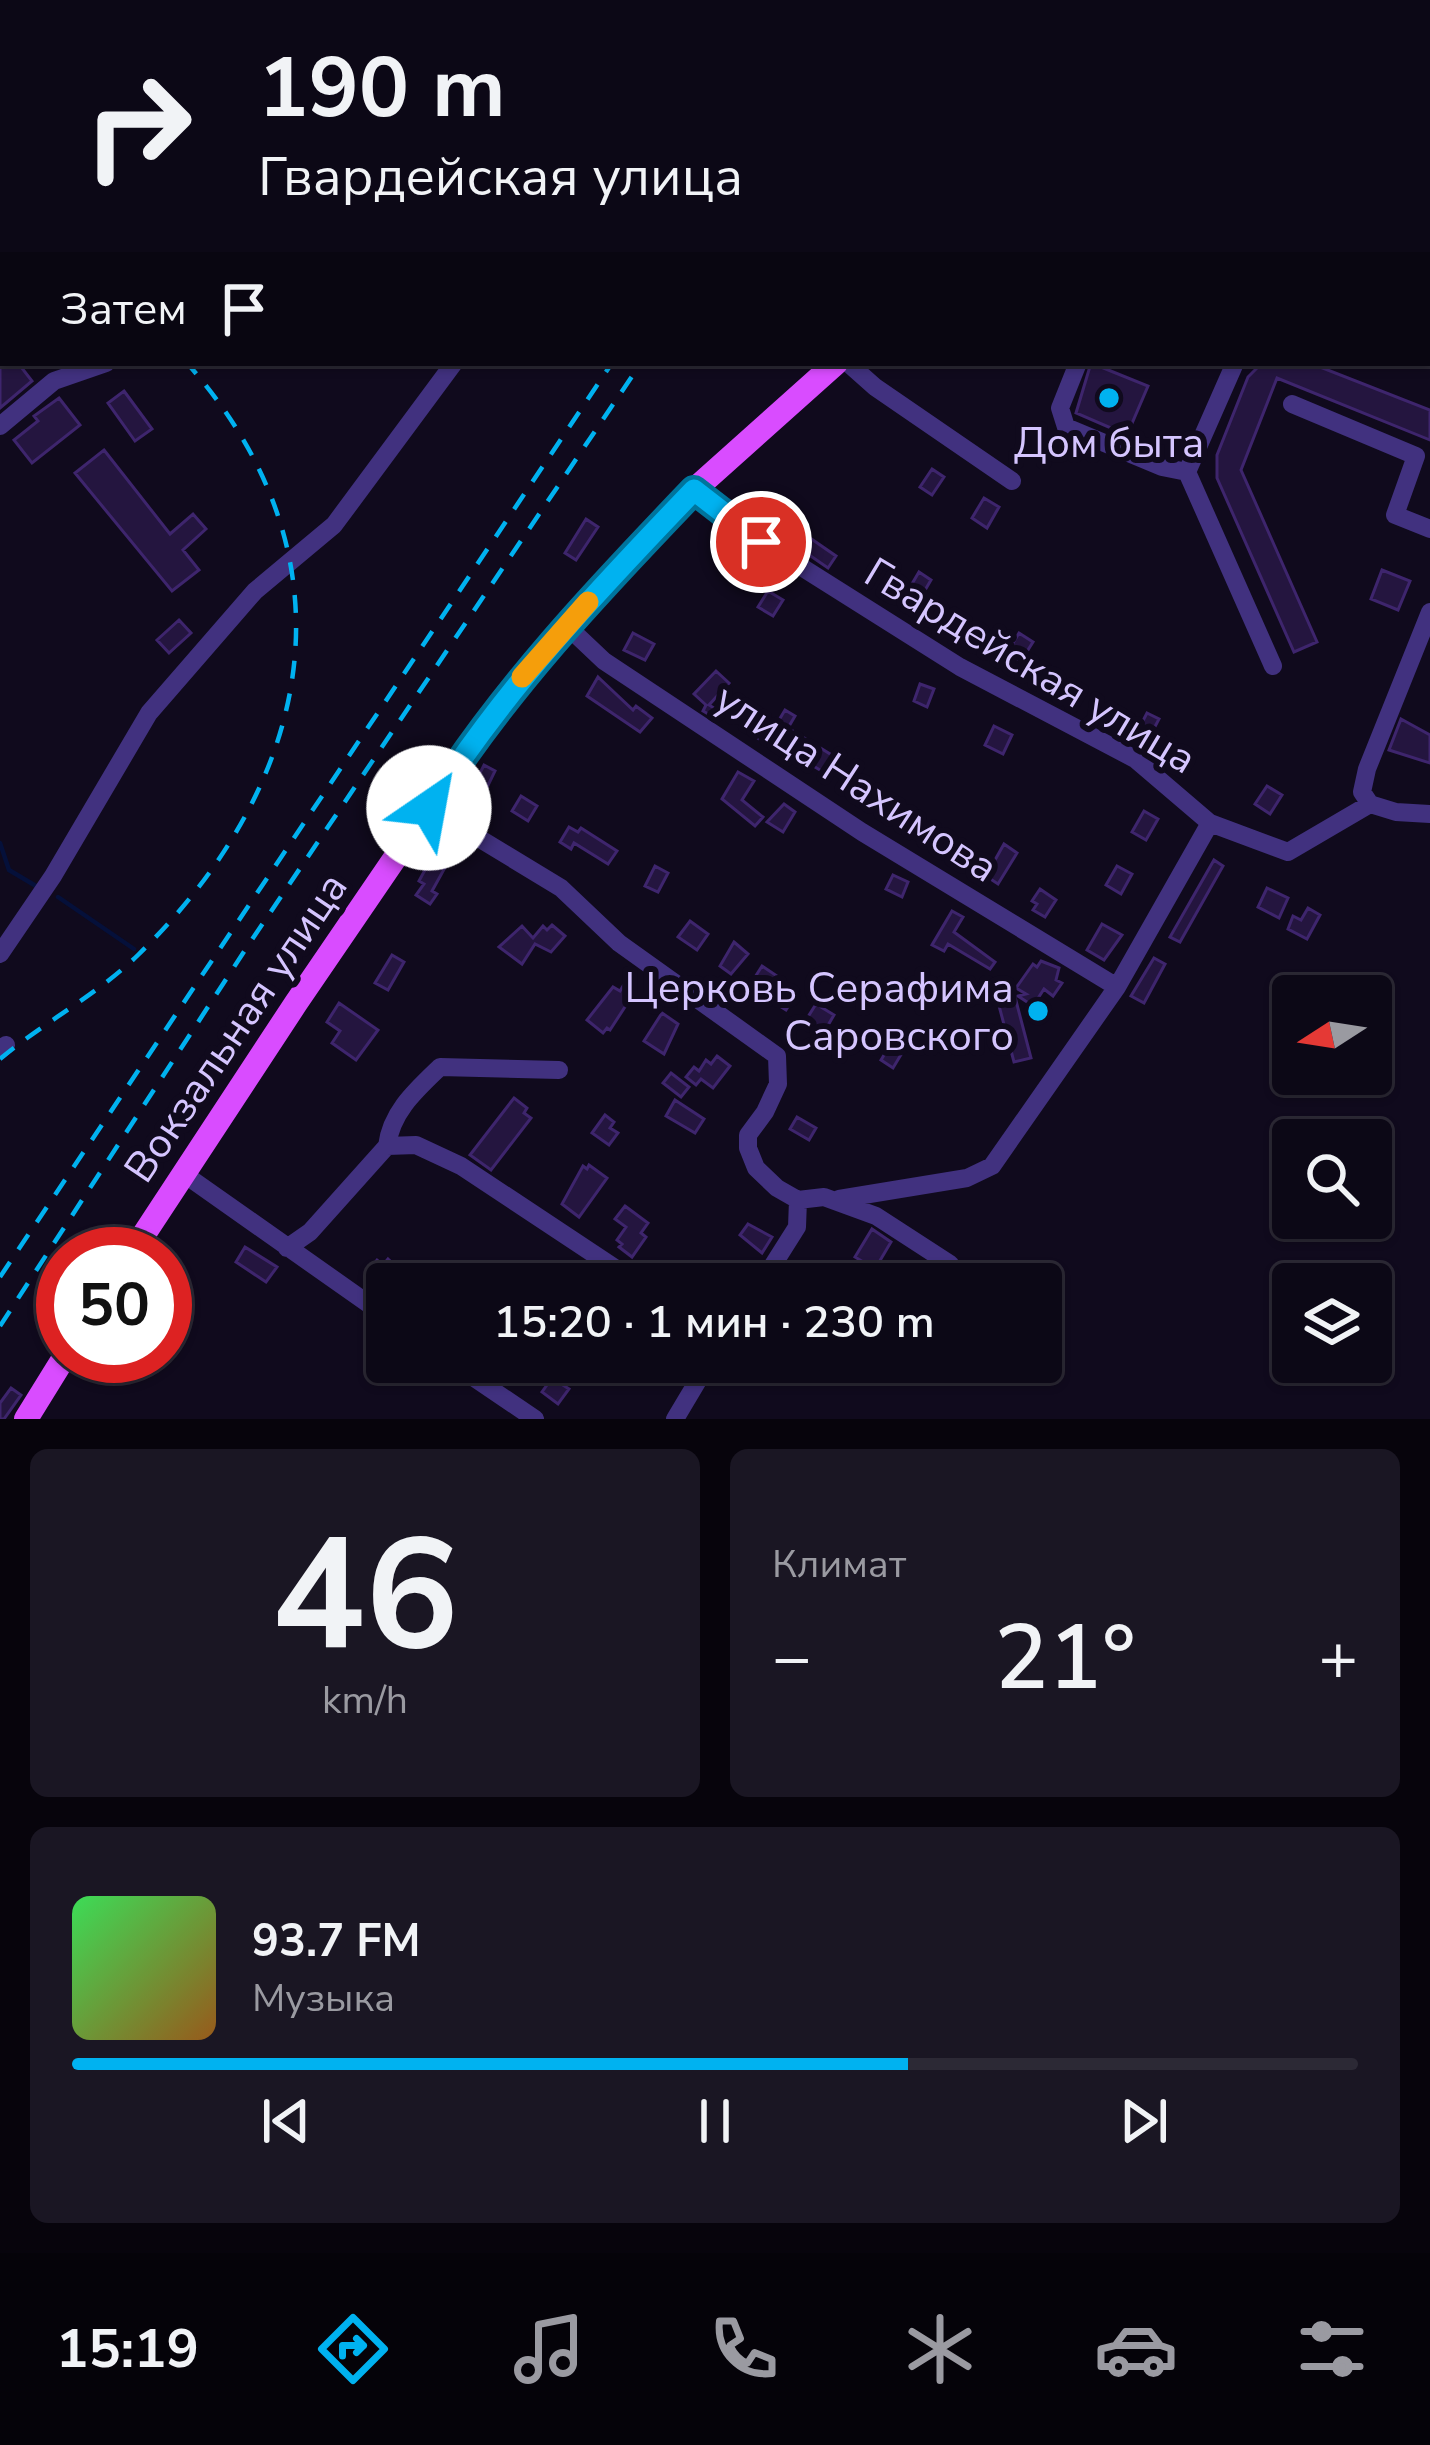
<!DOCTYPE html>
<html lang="ru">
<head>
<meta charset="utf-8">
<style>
  body { margin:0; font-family:"Nunito Sans",sans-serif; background:#1a1623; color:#f1f3f6; height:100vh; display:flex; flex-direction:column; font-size:45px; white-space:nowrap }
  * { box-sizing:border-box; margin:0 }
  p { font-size:39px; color:#9a9aa1 }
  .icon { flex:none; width:66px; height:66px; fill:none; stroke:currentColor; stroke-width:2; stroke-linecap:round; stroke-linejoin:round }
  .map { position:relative; height:1419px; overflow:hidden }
  .sheet { display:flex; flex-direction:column; gap:30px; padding:30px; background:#07040c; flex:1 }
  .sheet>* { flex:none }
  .guide { position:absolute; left:0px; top:0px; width:1431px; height:366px; box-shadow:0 3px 9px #0004,0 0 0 3px #2c2935; background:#0c0816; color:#f1f3f6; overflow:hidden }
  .needle { width:78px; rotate:258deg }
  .fabs { position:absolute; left:1272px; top:975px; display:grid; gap:24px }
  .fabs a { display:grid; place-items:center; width:120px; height:120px; border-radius:12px; background:#0c0816; box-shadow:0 3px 9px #0004,0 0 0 3px #2c2935; font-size:60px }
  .speed { position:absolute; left:36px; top:1227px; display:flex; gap:24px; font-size:60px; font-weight:700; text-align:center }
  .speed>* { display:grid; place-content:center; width:156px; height:156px; border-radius:50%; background:#0c0816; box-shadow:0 3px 9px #0004,0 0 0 3px #2c2935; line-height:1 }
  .speed .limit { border:18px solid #d22; background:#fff; color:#111 }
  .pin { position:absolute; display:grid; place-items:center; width:102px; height:102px; color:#fff; margin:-51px; border:6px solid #fff; border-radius:50%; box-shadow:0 3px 12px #0007 }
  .me { position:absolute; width:132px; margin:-66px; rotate:33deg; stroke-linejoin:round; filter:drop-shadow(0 0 9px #0008) }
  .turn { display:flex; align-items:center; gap:42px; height:252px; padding:0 60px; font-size:54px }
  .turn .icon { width:156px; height:156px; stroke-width:2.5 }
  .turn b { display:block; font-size:84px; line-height:102px }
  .then { display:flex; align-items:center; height:114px; padding:0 60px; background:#0003; gap:24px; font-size:45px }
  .big { font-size:90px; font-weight:600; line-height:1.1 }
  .sheet .tile { flex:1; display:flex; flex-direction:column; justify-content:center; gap:18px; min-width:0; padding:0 42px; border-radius:18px; background:#1a1623 }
  .sheet .dial { align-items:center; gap:0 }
  .dial b { font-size:156px; line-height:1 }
  .song { display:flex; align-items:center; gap:36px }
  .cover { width:144px; height:144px; border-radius:18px; background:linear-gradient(135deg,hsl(130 70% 55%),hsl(30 70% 35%)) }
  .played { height:12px; border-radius:6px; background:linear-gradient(90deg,#00b2f0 65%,#2c2935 65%) }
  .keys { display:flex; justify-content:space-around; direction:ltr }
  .heat { display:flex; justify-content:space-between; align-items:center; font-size:66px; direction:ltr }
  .sheet .tiles { flex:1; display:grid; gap:30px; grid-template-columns:1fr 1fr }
  .tile:last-child { grid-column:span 2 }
  .trip { position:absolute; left:366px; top:1263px; width:696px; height:120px; border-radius:12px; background:#0c0816; box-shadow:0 3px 9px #0004,0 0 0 3px #2c2935; font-weight:600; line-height:120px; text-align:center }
  .tab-bar { display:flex; height:192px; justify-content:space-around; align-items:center; background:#050309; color:#9a9aa1 }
  .tab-bar .icon { width:84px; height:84px }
  .tab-bar .on { color:#00b2f0 }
  .tab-bar b { font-size:54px; color:#f1f3f6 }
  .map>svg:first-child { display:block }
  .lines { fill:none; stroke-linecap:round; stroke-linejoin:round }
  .stream { stroke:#05103a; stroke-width:4.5 }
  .building { fill:#24153f; stroke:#3e256d; stroke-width:3 }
  .minor { stroke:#41317f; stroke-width:18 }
  .major { stroke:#d94cff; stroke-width:24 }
  .rail { stroke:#00b2f0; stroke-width:4.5; stroke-dasharray:18 15; stroke-linecap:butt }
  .route-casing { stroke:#00749c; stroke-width:30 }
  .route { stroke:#00b2f0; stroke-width:21 }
  .slow { stroke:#f59e0b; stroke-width:21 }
  .poi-dot { fill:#00b2f0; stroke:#100a1d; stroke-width:4.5 }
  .labels { text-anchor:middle; stroke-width:12; stroke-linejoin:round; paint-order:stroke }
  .poi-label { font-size:42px; fill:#d5c5ff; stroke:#100a1d }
  .street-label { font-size:42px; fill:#d5c5ff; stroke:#100a1d }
</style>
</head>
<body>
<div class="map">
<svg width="1430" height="1419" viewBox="0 0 1430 1419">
  <rect width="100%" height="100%" fill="#100a1d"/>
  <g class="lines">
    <!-- stream -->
    <path class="stream" d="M0 843 9 870 36 886
      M58 897 134 949
      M237 1018 253 1022 269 1005"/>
  </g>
  <!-- building -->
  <path class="building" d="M0 363H18L32 381 0 408Z
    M1091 363 1148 386 1127 435 1076 413Z
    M1262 363H1310L1430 410V440L1277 378 1241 470 1317 642 1294 652 1217 478V455L1248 377Z
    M124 391 152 429 135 441 108 403Z
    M59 398 80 425 32 463 14 440 38 421 34 416Z
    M104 450 170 534 193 514 206 529 183 550 199 570 172 591 75 473Z
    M932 469 944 477 932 495 920 487Z
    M984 498 999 507 987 528 972 518Z
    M586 519 598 527 576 560 565 553Z
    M810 538 836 556 828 568 802 550Z
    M1382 570 1410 581 1398 610 1371 599Z
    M919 572 931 580 918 602 906 594Z
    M768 591 783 600 773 616 758 607Z
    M179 620 191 633 169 653 157 640Z
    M633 633 654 644 645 660 624 650Z
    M1019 633 1033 642 1021 661 1007 653Z
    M716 671 729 683 709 705 719 711 715 718 703 711 706 705 694 694Z
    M598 677 633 710 636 706 652 718 640 732 587 696Z
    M920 684 934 689 927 707 914 701Z
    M785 710 795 716 788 728 835 757 825 773 763 736 761 740 750 733 762 715 776 725Z
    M1147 713 1159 719 1148 740 1136 734Z
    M1401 719 1430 735V763L1389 750Z
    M994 726 1012 735 1003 754 985 745Z
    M484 765 495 771 480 802 469 795Z
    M738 772 754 781 742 800 763 817 755 826 722 799Z
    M1267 786 1282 795 1270 814 1255 804Z
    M521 796 537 806 528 821 512 811Z
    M784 804 795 812 783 832 767 822Z
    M1144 811 1158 819 1146 840 1132 832Z
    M569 827 578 832 581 828 617 851 608 864 574 843 571 849 560 842Z
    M1004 844 1017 853 998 884 986 876Z
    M432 857 447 864 432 891 437 894 430 904 416 895 424 884 419 881Z
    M1214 860 1223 866 1180 942 1170 937Z
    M655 866 668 873 658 892 645 886Z
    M1117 866 1132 874 1121 894 1106 885Z
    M893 875 908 882 902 897 886 889Z
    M1267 888 1288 898 1279 918 1258 907Z
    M1040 889 1056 900 1045 917 1033 910 1037 904 1032 901Z
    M1308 908 1320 915 1307 939 1288 929 1293 916 1301 920Z
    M952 911 963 917 954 932 995 962 990 969 948 944 944 951 932 945Z
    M690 921 708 934 697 950 678 937Z
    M1102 924 1122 935 1104 960 1087 950Z
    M552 925 565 936 551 952 535 944 522 964 499 947 522 926 533 938 543 926 547 930Z
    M734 942 748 954 731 974 720 966Z
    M392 955 404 962 388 990 375 983Z
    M1154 958 1165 964 1144 1003 1131 996Z
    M1041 961 1059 968 1056 980 1062 983 1053 996 1044 989 1033 1006 1018 996 1026 994 1016 988 1033 964 1037 967Z
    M762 966 777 976 774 980 796 994 786 1010 759 993 753 1003 743 996Z
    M623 986 634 993 610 1030 607 1028 603 1033 587 1020 613 987 620 991Z
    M1015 997 1031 1058 1014 1062 998 1002Z
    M339 1003 378 1030 356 1060 332 1043 340 1031 327 1022Z
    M816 1004 834 1015 824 1032 806 1020Z
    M662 1013 678 1024 664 1054 644 1041Z
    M893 1040 905 1048 893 1068 881 1060Z
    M717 1056 730 1066 713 1088 701 1079 696 1085 686 1077 694 1067 699 1071 706 1060 711 1064Z
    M671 1073 689 1087 681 1097 663 1083Z
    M514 1098 527 1108 524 1113 531 1118 491 1170 470 1155Z
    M675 1100 704 1119 695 1133 666 1116Z
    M605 1115 614 1122 610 1128 618 1133 609 1145 592 1133Z
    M797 1117 816 1128 809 1140 790 1129Z
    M589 1165 607 1178 579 1217 562 1204 583 1166 587 1169Z
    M625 1206 648 1223 641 1233 646 1237 632 1257 619 1247 622 1244 617 1240 626 1227 615 1219Z
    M748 1224 772 1237 762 1253 740 1235Z
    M872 1229 891 1242 875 1269 855 1257Z
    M245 1247 277 1267 266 1282 236 1262Z
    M388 1259 399 1269 389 1282 380 1275 376 1280 367 1272 377 1260 383 1265Z
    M584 1264 593 1269 587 1279 595 1284H549L561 1266 573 1273H579Z
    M514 1362H539L519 1380 508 1368Z
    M552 1378 569 1389 558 1404 542 1392Z
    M11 1388 21 1395 4 1419H0V1403Z"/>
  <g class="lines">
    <!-- minor -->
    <path class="minor" d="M452 0 460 3
      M693 0 699 3
      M144 3 149 0
      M332 3 333 0
      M563 3 566 0
      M642 3 643 0
      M1196 3 1197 0
      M1279 3 1281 0
      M1428 238 1430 233
      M1428 343 1430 344
      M848 363 875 387 1012 481
      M1078 363 1060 408 1066 427 1162 467 1187 472
      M1235 363 1187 472 1273 666
      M1292 404 1416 456 1395 515 1430 529
      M0 426 54 381 106 363
      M694 490 762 542 960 667 1135 759 1210 823 1288 852 1370 804 1396 812 1430 814
      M567 626 604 661 862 832 1117 987
      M1370 804 1362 792 1367 769 1430 612
      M429 808 561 888 619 943 777 1056 778 1084 765 1112 748 1135V1148L756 1168 777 1188 798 1200 824 1197 876 1216 950 1264
      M0 954 53 876 149 713 255 591 334 525 454 363
      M0 1050 6 1045
      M387 1146C391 1112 416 1090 440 1067L559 1070
      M184 1174 387 1317
      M839 1199 967 1178 992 1166 1117 987 1210 823
      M287 1248 310 1232 387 1146 416 1145 461 1166 639 1284
      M761 1284 797 1227 798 1200
      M451 1362 535 1419
      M675 1419 709 1362"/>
    <!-- major -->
    <path class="major" d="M1138 3 1139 0
      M131 1254 296 1003 505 697 592 597 694 490 836 363
      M26 1419 65 1356"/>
    <!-- rail -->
    <path class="rail" d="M837 3 839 0
      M864 3 866 0
      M0 126 3 134
      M0 1059C44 1022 97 995 138 955 315 782 360 558 187 363
      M0 1277 612 363
      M0 1326 249 944 641 363"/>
  </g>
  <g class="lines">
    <!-- route casing -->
    <g class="route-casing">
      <path id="route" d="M429 808C503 690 598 590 694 490L761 542"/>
    </g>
    <!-- route -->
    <use href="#route" class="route"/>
    <!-- slow -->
    <path class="slow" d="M522 677 588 602"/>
  </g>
  <!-- markers -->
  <g class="poi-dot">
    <circle cx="1109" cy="398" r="12"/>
    <circle cx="1038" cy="1011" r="12"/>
  </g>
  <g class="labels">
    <!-- poi labels -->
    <g class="poi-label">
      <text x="1109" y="457">Дом быта</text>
      <text x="1014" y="1002" text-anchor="end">Церковь Серафима<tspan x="1014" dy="48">Саровского</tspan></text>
    </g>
    <!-- street labels -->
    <g class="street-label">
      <text transform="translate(1031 665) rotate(31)" y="15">Гвардейская улица</text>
      <text transform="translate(857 782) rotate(33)" y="15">улица Нахимова</text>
      <text transform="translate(235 1027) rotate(-56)" y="15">Вокзальная улица</text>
    </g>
  </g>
</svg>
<div class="fabs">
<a><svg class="needle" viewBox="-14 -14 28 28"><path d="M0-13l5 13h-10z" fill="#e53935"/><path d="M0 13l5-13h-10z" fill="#9a9aa1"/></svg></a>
<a><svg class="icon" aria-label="search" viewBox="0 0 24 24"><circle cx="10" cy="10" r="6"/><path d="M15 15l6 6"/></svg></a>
<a><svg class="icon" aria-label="layers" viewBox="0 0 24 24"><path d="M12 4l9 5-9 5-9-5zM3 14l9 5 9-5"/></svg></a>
</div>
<div class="speed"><div class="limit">50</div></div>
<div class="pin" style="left:761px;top:542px;background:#d93025"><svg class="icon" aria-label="arrive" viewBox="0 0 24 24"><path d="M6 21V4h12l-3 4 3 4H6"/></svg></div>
<svg class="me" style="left:429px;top:808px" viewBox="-20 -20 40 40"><circle r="19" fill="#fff"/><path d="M0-13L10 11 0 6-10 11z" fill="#00b2f0"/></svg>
<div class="trip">15:20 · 1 мин · 230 m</div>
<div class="guide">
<div class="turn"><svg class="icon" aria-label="right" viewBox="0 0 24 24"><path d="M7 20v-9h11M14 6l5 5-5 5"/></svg><div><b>190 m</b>Гвардейская улица</div></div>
<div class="then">Затем<svg class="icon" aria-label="arrive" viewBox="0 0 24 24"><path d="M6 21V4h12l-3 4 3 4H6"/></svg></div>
</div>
</div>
<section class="sheet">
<div class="tiles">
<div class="tile dial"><b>46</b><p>km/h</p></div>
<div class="tile"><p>Климат</p>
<div class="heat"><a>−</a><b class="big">21°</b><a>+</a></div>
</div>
<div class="tile">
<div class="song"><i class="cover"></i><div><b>93.7 FM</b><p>Музыка</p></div></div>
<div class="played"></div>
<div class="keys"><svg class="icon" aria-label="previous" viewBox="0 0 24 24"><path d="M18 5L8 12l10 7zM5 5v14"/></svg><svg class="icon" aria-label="pause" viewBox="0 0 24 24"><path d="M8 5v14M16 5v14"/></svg><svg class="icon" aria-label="next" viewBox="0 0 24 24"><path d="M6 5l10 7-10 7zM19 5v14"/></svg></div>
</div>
</div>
</section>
<nav class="tab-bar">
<b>15:19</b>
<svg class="icon on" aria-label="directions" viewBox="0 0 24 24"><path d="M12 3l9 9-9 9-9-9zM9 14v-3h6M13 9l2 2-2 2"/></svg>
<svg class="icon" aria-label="music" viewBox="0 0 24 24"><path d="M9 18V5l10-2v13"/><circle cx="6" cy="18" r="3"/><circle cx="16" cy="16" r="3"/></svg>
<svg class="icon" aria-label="phone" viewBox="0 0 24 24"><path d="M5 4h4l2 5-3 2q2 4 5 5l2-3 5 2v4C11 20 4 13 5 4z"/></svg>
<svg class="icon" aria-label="climate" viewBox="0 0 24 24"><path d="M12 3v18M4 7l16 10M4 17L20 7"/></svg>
<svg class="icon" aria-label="car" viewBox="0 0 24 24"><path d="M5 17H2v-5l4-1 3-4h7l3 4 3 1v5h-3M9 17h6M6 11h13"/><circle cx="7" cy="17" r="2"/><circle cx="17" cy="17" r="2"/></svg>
<svg class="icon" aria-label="filters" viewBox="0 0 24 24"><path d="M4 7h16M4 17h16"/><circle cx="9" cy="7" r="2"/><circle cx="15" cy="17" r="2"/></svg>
</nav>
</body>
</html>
